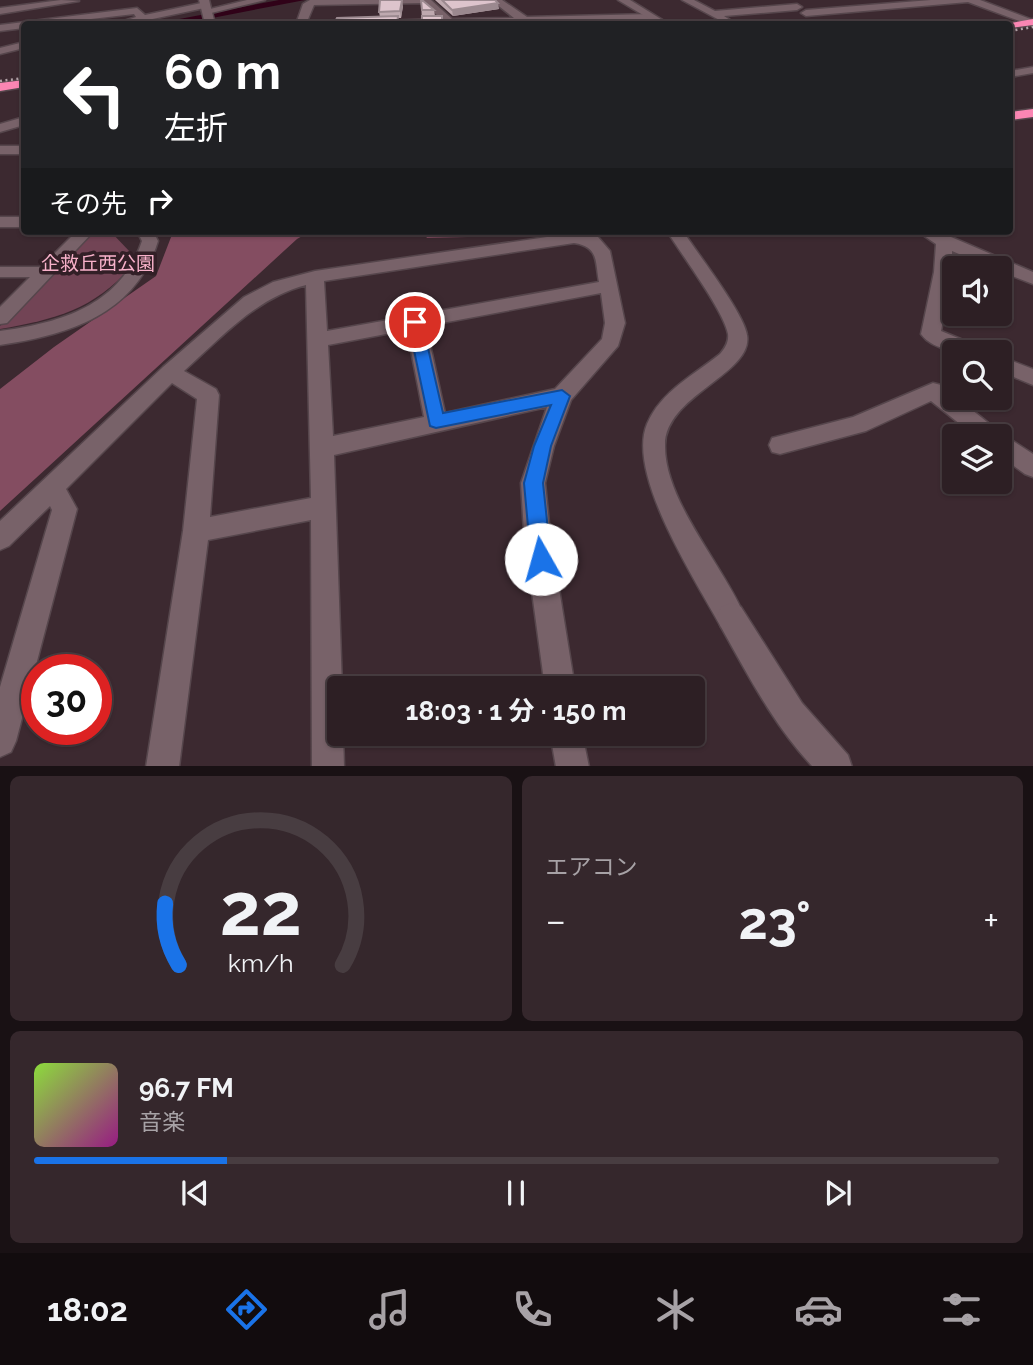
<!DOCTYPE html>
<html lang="ja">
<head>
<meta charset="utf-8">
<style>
  body { margin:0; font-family:Raleway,"Noto Sans JP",sans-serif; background:#35272c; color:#f1f3f6; height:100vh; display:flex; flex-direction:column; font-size:26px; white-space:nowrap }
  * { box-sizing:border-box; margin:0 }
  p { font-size:23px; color:#a7a2a6 }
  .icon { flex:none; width:38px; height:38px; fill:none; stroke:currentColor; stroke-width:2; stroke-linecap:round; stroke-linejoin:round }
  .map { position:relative; height:766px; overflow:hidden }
  .sheet { display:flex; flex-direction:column; gap:10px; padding:10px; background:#191114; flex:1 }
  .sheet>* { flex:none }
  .banner { position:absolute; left:21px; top:21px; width:992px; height:214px; border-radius:7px; box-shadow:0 2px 5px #0004,0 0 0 2px #483d41; background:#202124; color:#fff; overflow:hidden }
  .controls { position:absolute; left:942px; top:256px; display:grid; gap:14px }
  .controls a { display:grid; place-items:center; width:70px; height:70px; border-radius:7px; background:#2d1f24; box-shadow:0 2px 5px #0004,0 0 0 2px #483d41; font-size:35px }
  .speed { position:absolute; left:21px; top:654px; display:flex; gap:14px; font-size:35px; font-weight:700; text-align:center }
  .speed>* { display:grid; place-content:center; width:91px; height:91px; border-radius:50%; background:#2d1f24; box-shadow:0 2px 5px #0004,0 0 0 2px #483d41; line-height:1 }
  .speed .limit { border:10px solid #d22; background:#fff; color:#111 }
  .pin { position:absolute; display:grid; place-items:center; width:60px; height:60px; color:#fff; margin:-30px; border:4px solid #fff; border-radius:50%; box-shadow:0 2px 7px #0007 }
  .me { position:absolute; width:77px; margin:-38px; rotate:353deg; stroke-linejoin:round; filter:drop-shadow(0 0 5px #0008) }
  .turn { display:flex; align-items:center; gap:24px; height:147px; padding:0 28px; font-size:32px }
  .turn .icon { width:91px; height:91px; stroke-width:2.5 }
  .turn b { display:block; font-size:49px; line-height:60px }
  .then { display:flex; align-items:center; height:66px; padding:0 28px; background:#0003; gap:14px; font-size:26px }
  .big { font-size:52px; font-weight:700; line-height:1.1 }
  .sheet .tile { flex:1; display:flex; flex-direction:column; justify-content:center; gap:10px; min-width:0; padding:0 24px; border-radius:10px; background:#35272c }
  .sheet .dial { align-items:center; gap:0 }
  .dial svg { height:182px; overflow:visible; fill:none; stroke:#483d41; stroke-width:7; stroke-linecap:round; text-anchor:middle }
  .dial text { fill:#f1f3f6; stroke:none }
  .song { display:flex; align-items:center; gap:21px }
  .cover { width:84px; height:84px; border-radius:10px; background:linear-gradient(135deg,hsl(90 70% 55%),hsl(310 70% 35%)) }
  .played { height:7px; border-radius:4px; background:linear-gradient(90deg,#1a73e8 20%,#483d41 20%) }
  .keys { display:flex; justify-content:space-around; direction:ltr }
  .heat { display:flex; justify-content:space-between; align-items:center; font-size:38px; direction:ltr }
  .sheet .tiles { flex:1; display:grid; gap:10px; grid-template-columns:1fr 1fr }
  .tile:last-child { grid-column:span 2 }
  .trip { position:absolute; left:327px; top:676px; width:378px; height:70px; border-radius:7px; background:#2d1f24; box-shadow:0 2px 5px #0004,0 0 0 2px #483d41; font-weight:700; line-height:70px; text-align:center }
  .dock { display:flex; height:112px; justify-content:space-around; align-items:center; background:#120c0e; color:#a7a2a6 }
  .dock .icon { width:49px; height:49px }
  .dock .selected { color:#1a73e8 }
  .dock b { font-size:32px; color:#f1f3f6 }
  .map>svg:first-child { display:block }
  .green { fill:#724455 }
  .forest { fill:#844d61 }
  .water { fill:#300218 }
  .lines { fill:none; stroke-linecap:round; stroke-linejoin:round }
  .street-casing { stroke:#56464c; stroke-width:3 }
  .secondary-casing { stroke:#56464c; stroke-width:3 }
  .highway-casing { stroke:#56464c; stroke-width:3 }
  .street { fill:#786269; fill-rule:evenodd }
  .secondary { fill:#786269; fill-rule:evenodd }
  .highway { fill:#fa86b3; fill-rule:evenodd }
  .rail { stroke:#b2a3a8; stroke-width:2.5; stroke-dasharray:2 3.5; stroke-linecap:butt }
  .wall { fill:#bea9af }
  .shaded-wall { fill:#9b898f }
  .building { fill:#ddc4cc; stroke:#9b898f; stroke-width:2 }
  .route { fill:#1a73e8; stroke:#114b97; stroke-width:2 }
  .labels { text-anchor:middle; stroke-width:7; stroke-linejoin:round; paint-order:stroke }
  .park-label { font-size:19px; fill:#f7b1c9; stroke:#321f26 }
</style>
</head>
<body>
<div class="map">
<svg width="1033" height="767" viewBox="0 0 1033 767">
  <rect width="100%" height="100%" fill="#3c2930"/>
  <!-- green -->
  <path class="green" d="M89 231H110L131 253 132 266C93 310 56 319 0 329V326Z"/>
  <!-- forest -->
  <path class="forest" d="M311 231 297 239 0 511V389L54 347 156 276 173 232Z
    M422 231H510L508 236 427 238Z"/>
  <!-- water -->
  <path class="water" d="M279 0H305L181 24H153Z"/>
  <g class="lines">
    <!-- street casing -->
    <g class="street-casing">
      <path id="street" d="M61 0 79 1 0 14V8Z
        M247 0H265L207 14 202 11Z
        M310 0H431L452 19 514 18 491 0H502L527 17 651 14 656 17 651 20 374 24 379 21 441 19 424 3 314 5 306 24H296L303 4Z
        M682 0H694L715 11 797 4 802 7 797 10 724 16 730 20 725 23Z
        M931 0H980L1033 20V26L968 2 806 16 801 13 806 10Z
        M206 2 209 3V7L129 24 124 21 136 17 134 14 48 24H24V28L0 31V25L137 8 145 15Z
        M24 42V48L0 54V48Z
        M1033 67V73L1010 77V71Z
        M24 117V125L0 132V124Z
        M0 146H24V154H0Z
        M0 217H24V227H0Z
        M77 231H94L7 323 0 324V307L30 277H0V267H41Z
        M137 231H153L158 241C136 314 69 335 0 345V331C61 323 121 305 142 241Z
        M667 231H683C697 253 744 313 747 335 754 374 665 395 665 445 664 501 724 566 745 617L741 627 731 631 721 627C696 581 626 474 647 424 660 392 695 374 720 354 725 348 729 342 728 334 724 311 681 254 667 231Z
        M917 231H937L1033 272V284L999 271V268H992L952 251V272L941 331 980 347 983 352C963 352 934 352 921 334L934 272 936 244Z
        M574 233 598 237 610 251 625 323 618 346 571 400 554 446 545 483 550 533 575 688H545L524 533 521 483 547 407 334 455 342 688H340V733H343L344 767H312L311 520 208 540 179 767H146L183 531 197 399 172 383 66 489 77 509 16 741 11 752 0 757V687L52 510 50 506 9 546 0 550V521L163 367 244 297 273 282 315 271ZM574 243C599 247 595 261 599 282L327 331 324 281ZM306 285 311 498 210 517 219 395 216 389 184 371C222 337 256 298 306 285ZM601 293 605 323 602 339 555 389 445 413 426 326ZM407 330 424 417 333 436 328 345Z
        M999 356 1033 369V385L999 371Z
        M933 383 941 385 1002 434 1033 454V477L1025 474 999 455V436H975L931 401 866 431 780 454 772 452 769 445 772 438 853 417Z
        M550 733H582L589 767H556Z"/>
    </g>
    <!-- secondary casing -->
    <g class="secondary-casing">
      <path id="secondary" d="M199 0H209L215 24H205Z
        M618 0H630L669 24H658Z
        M731 603 741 607 802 703 848 755 852 767H813C774 726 748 675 721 627L717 617 721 607Z"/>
    </g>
    <!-- highway casing -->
    <g class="highway-casing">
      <path id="highway" d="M1033 19V25L1010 28V24H1005Z
        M24 80V87L0 91V83Z
        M1033 109V117L1010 120V112Z"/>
    </g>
    <!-- street -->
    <use href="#street" class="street"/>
    <!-- secondary -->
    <use href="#secondary" class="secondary"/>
    <!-- highway -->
    <use href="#highway" class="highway"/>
    <!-- rail -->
    <path class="rail" d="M1010 31 1033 27
      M0 81 24 78"/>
  </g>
  <!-- wall -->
  <path class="wall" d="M421 0 434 10 435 16H442L443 24H422Z
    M435 0H495L499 9 453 16Z
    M403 6 401 18H398L399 24H334L380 17 379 12Z"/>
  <!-- shaded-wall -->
  <path class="shaded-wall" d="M402 0 403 6 401 18 400 11Z
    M498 3 499 9 453 16 452 10Z"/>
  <!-- building -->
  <path class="building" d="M380 0H402L400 11 379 12Z
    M421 0H422L434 10H422Z
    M442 0H495L498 3 452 10Z
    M398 16 397 24H334L337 18Z
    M422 16H442V24H422Z"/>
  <!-- route -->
  <path class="route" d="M415 317 422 322 443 413 562 390 570 396 551 446 543 483 551 559 548 566 541 569 533 566 531 559 524 483 534 446 551 405 436 428 430 426 408 322Z"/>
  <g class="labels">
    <!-- park labels -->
    <g class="park-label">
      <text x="98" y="270">企救丘西公園</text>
    </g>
  </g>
</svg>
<div class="controls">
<a><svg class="icon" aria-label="sound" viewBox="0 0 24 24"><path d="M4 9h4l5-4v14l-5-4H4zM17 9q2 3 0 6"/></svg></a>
<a><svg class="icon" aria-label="search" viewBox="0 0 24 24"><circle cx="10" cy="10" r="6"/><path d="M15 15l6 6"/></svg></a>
<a><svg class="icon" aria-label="layers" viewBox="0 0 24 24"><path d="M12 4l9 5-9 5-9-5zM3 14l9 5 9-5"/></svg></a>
</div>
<div class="speed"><div class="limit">30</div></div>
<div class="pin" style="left:415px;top:322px;background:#d93025"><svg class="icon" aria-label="arrive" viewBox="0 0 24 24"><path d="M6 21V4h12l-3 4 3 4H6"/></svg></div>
<svg class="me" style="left:541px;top:559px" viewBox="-20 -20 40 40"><circle r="19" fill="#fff"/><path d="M0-13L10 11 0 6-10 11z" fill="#1a73e8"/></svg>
<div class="trip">18:03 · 1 分 · 150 m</div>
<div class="banner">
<div class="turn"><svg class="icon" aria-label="left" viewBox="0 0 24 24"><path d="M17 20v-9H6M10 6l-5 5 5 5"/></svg><div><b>60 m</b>左折</div></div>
<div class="then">その先<svg class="icon" aria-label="right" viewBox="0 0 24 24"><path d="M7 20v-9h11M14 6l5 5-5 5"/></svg></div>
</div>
</div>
<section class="sheet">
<div class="tiles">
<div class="tile dial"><svg viewBox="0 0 100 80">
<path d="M14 69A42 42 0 1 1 86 69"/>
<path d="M14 69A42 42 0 0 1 8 42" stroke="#1a73e8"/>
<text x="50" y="56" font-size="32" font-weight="700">22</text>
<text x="50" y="72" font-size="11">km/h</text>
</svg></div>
<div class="tile"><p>エアコン</p>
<div class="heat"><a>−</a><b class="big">23°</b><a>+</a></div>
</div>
<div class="tile">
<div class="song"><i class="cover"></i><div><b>96.7 FM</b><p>音楽</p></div></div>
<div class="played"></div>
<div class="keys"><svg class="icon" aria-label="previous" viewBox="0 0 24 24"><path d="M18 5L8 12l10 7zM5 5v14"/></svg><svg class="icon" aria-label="pause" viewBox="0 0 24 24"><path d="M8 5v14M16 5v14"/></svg><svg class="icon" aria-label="next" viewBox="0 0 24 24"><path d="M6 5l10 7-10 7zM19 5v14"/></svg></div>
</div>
</div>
</section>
<nav class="dock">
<b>18:02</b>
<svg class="icon selected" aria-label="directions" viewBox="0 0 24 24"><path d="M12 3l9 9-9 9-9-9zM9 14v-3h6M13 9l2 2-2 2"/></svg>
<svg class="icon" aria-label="music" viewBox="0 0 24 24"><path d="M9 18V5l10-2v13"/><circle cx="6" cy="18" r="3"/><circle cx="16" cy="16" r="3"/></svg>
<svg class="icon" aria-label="phone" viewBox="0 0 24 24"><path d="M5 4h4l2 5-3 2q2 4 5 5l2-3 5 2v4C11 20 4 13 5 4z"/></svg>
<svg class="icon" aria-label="climate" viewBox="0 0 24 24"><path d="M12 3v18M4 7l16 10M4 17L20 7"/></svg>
<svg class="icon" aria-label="car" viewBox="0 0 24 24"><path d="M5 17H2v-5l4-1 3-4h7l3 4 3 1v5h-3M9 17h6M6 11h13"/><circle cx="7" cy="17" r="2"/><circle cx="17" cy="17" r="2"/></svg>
<svg class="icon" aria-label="filters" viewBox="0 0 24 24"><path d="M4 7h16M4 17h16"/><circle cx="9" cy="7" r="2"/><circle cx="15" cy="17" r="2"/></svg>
</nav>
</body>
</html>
